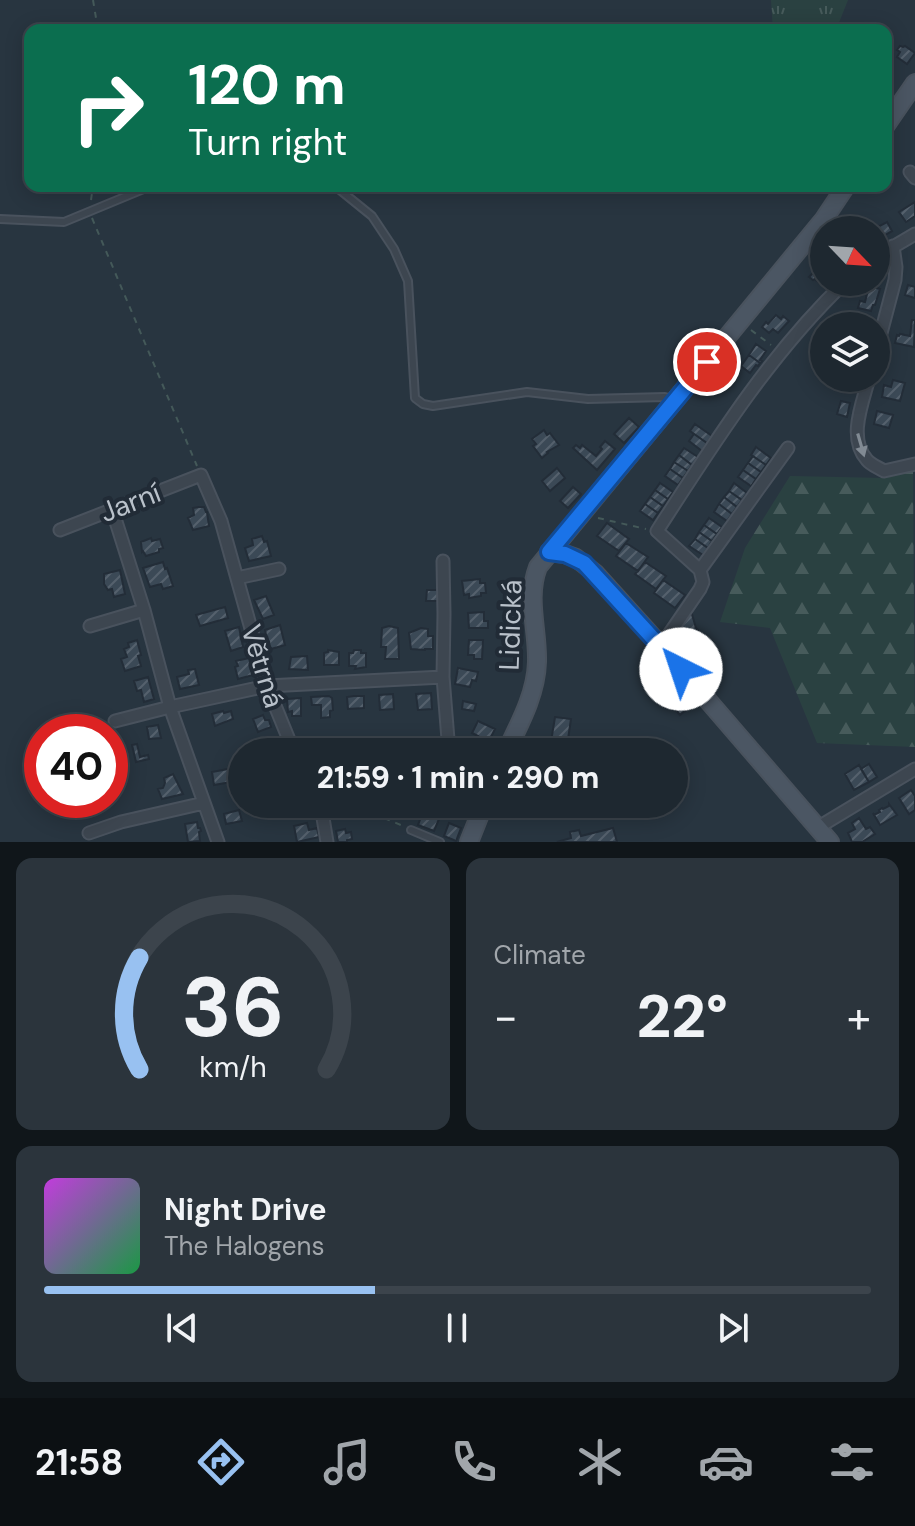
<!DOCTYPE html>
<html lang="en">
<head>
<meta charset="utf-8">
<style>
  body { margin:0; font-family:"DM Sans",sans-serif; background:#2b343c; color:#f1f3f6; height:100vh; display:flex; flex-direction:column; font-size:30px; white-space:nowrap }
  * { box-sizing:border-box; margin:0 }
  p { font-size:26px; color:#a1a6ab }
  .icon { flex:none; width:44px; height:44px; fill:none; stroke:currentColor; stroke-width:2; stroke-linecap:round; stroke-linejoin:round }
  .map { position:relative; height:842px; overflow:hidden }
  .panel { display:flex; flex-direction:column; gap:16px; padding:16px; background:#10161a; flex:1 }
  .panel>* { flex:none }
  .hud { position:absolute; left:24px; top:24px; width:868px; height:168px; border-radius:16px; box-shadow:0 4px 20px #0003,0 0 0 2px #3c444c; background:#0b6e4f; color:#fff; overflow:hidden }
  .needle { width:52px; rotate:115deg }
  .controls { position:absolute; left:810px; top:216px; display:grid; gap:16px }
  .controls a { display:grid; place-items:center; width:80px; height:80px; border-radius:50%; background:#1e2830; box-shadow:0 4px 20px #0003,0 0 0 2px #3c444c; font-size:40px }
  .speed { position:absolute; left:24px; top:714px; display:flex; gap:16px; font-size:40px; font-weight:700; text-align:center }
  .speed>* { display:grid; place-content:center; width:104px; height:104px; border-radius:50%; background:#1e2830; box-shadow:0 4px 20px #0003,0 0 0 2px #3c444c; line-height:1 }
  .speed .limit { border:12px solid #d22; background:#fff; color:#111 }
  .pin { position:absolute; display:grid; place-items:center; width:68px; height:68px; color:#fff; margin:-34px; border:4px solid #fff; border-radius:50%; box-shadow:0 2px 8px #0007 }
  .me { position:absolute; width:88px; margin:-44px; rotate:319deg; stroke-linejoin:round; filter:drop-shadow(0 0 6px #0008) }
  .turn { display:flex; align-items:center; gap:28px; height:168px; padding:0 32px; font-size:36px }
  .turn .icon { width:104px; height:104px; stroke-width:2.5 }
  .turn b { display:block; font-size:56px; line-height:68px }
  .big { font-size:60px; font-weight:800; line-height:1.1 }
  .panel .card { flex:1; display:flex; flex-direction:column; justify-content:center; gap:12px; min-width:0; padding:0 28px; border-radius:16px; background:#2b343c }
  .panel .dial { align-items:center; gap:0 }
  .dial svg { height:208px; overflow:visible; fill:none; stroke:#3c444c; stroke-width:7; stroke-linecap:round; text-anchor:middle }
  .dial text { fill:#f1f3f6; stroke:none }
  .song { display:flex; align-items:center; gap:24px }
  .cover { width:96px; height:96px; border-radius:12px; background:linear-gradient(135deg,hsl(290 70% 55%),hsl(140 70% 35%)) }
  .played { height:8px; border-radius:4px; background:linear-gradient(90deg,#98c1f1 40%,#3c444c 40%) }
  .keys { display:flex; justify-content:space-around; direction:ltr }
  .heat { display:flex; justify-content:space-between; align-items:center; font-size:44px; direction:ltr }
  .panel .tiles { flex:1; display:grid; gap:16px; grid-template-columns:1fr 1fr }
  .card:last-child { grid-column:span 2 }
  .trip { position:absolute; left:228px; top:738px; width:460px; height:80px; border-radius:40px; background:#1e2830; box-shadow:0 4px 20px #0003,0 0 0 2px #3c444c; font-weight:800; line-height:80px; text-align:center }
  .dock { display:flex; height:128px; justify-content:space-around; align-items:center; background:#0c1013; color:#a1a6ab }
  .dock .icon { width:56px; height:56px }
  .dock .active { color:#98c1f1 }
  .dock b { font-size:36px; color:#f1f3f6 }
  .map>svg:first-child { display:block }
  .grass { fill:url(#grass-tufts) }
  .forest { fill:url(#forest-firs) }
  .building { fill:url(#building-hatch); stroke:#232d38; stroke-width:2 }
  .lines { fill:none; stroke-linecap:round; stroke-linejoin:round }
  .lane-casing { stroke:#49525d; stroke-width:10 }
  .street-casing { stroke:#49525d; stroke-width:15 }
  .secondary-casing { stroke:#49525d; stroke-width:20 }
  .path { stroke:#445959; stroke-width:2; stroke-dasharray:6 6; stroke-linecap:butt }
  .lane { stroke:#3d4650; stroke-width:6 }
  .street { stroke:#3d4650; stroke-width:11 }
  .secondary { stroke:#4b5663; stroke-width:16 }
  .oneway { fill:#818a93 }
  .route-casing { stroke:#114b97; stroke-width:20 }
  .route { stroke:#1a73e8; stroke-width:14 }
  .labels { text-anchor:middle; stroke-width:8; stroke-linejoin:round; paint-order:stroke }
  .street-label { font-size:28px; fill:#b9c1ca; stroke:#212b36 }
</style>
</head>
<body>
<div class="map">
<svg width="915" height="842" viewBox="0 0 915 842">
  <defs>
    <pattern id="grass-tufts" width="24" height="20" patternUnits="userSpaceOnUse" patternTransform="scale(2)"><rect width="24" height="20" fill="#2a4141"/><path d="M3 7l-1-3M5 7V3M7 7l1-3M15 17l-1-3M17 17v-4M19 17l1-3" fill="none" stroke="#475b5b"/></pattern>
    <pattern id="forest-firs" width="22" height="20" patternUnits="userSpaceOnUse" patternTransform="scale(2)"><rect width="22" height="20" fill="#2a4141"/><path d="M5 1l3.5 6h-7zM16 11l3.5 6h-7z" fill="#475b5b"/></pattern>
    <pattern id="building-hatch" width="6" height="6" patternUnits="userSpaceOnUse" patternTransform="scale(2)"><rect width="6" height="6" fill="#3b4956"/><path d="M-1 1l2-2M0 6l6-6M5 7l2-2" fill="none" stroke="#55616d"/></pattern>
  </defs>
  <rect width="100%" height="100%" fill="#283540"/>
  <!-- grass -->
  <path class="grass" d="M771 0H848L836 30H773Z"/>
  <!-- forest -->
  <path class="forest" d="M913 470 915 747 817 743 770 628 720 622 745 548 790 476 883 478Z"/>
  <!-- building -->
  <path class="building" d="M900 46 903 47 905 46 915 53 907 64 897 57 900 52 897 50Z
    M915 202V216L906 222 899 212Z
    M887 222 892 231 876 240V230L865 229 874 224 876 228Z
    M824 271V282H827L829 285 826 289 815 279 813 280 809 277 814 272 818 277Z
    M908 285 915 287V298L905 295Z
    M869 286 880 289 875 305H873L871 311 858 308 860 301 865 302Z
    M776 315 781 319 783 316 789 321 778 333 773 329 769 333 762 327 766 322 768 324Z
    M912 320H915L914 347 895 343 897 335 899 336 900 334 910 336Z
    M821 337 824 340V355L820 357 812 349Z
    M756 344 766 351 760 360 762 361 760 363 749 355Z
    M749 355 760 363 758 366 756 365 750 373 741 366Z
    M893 380 905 383 900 401 882 397 884 385 891 387Z
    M841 401 850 403 847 417 837 414Z
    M877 411 893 415 889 428 874 424Z
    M629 418 639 427 624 443 614 434Z
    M695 424 712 436 707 443 690 431Z
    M544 430 547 435 550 433 559 445 547 452 548 453 542 458 533 446 536 444 532 439Z
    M694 434 707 443 702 451 689 441Z
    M605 441 615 449 597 470 573 448 576 445 580 448 582 445 596 456 602 449 600 447Z
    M756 447 771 458 766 465 751 455Z
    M684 448 698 457 692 465 679 455Z
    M679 455 692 465 688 471 674 462Z
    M753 456 766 465 761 472 748 463Z
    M674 462 688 471 683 478 670 469Z
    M748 463 761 472 756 479 743 470Z
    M557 468 565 478 550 491 542 481Z
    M670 469 683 478 678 485 665 476Z
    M743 470 756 479 751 486 738 477Z
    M660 483 673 492 668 499 655 490Z
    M734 483 747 493 742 500 729 491Z
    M573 487 581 494 568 508 560 501Z
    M655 490 668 499 663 506 650 497Z
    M729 491 742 500 737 507 724 497Z
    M650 497 663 506 658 513 645 504Z
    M724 497 737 507 732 514 719 504Z
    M645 504 658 513 653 520 640 511Z
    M719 504 732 514 727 521 714 512Z
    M199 507H204L206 512H207L209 526 193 530 188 518 194 515 193 508Z
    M709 518 722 527 717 534 704 525Z
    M607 523 629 539 619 551 597 536Z
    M704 525 717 534 712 541 699 532Z
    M699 532 712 541 708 548 695 539Z
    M262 536 264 542 267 541 271 556 249 561 245 548 253 545 252 539Z
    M151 538 152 541 160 539 163 548 159 549V552L146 556 143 551 142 552 141 542Z
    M695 539 708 548 703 555 689 546Z
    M626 543 648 557 638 571 616 556Z
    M163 562 165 569 167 568 173 586 163 589 161 584 150 587 143 568Z
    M645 562 666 576 656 589 635 574Z
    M120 570 125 594 114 597 112 589 108 590 104 584V574Z
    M480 579V583H485L486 593H481V596L469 598V594L464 595 462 581Z
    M663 580 685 595 675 608 654 593Z
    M427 590H438V601H426Z
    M266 596 274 615 263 619 254 600Z
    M225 607 228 618 200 626 196 615Z
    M691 611 696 628 709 642 706 646 680 628Z
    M484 612V621H488V628H469L468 613Z
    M280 625 285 645 271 649 268 640 264 641 263 636 266 635 265 630Z
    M389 626 398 628 399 659H385L386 647H381L382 628Z
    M239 627 243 647 231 651 225 631Z
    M421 628 428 629V636H433V649H425V650L411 649 409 633Z
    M137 640 141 655 138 656 141 666 125 671 121 659 127 657 124 649 129 647 128 643Z
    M469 640H483L482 659H474V655H468Z
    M328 650 339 652V665H324V653L328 652Z
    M354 650H361V653H366V667L355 669 356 666H349V653H353Z
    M307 656 308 670 289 669 291 657Z
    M249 658 253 675 238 679 235 667 238 666 236 661Z
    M458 668 478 672 476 681 472 680 470 687 455 684Z
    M195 669 199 685 180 689 177 677 189 674 188 670Z
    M148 677 154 699 144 702 141 690 137 691 134 681Z
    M674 683 693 704 680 715 668 701 674 696 667 688Z
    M431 693 432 709 418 710 416 694Z
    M393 694 394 709 380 710 379 695Z
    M329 696 332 698 333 710 330 711V717L321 718V705H312L311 697Z
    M354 696H364V708L348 709 347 697Z
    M301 698V716H292V711L288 712 287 699Z
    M463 701 476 704 474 711 462 709Z
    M223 711 224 713 231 711 233 719 215 726 212 714Z
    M263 715 265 720H269L271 727 258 732 253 719Z
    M555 717 571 719 567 746 559 744 558 752H541L543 741 551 742Z
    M478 721 495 729 489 741 486 739 484 743 476 740 478 736 472 733Z
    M158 725 161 738 149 739 147 727Z
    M407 741H429L428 750H407Z
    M137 744 140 757 148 755 149 759 136 762 132 745Z
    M869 764 877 777 869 782 861 769Z
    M859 765 869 782 854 790 845 774Z
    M228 769 231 782 214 785 212 772Z
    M173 774 183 794 162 799 158 789 163 788 165 783 164 778Z
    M911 790 915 796V810L909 814 899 798Z
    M278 804H299L300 808 280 812Z
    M517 804H533L531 819 515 817Z
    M889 804 897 815 880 825 873 813 874 815 880 812 879 810 882 808 883 809 889 806Z
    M239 810 242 821 226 824 224 814Z
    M423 812 439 819 434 831 418 825Z
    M859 818 866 829 870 827 875 834 862 842H852L848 833 855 829 852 823Z
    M197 822 198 828H200L201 831 199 832 200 841 188 842 185 824Z
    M307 823 309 830 317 828 319 837 297 842 294 826Z
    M449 823 461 828 456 841 444 836Z
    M613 828 617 842H557L571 838 570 832 579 830 581 836Z
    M345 829 346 833 351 832 352 839 347 840V842H338L336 831Z"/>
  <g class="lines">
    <!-- lane casing -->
    <g class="lane-casing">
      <path id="lane" d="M335 186 372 216 394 249 408 281 415 398 423 404 433 406 527 392 588 399 665 397 671 400
        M0 219 64 222 151 186
        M411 830 440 842"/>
    </g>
    <!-- street casing -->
    <g class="street-casing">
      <path id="street" d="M910 172 915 178
        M876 257 915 234
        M876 352 895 280 896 267 893 246
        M869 378C863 402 847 438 867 460 871 465 878 467 884 471L915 464
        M112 509 144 610
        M60 530 201 475 221 521 267 686 294 752
        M443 561 444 614 443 677 449 752
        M700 570 788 448
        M237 578 279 569
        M90 626 144 610 170 707 218 842
        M661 646 700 589 703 582 700 570 657 531C714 443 769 355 845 282
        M115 721 170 707 267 686 443 677
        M318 804 322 812 327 842
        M817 828 915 769
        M89 833 121 822 204 803"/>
    </g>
    <!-- secondary casing -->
    <g class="secondary-casing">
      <path id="secondary" d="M886 125 915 83
        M549 552 565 554 576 558 595 573 661 646 830 842
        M506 752C520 723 536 694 537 662 538 630 526 598 538 567L824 219 846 186
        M469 842 484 804"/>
    </g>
    <!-- path -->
    <path class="path" d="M93 0 98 30
      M91 200 93 186
      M92 218 197 466
      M751 330 771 345
      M598 518 646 529
      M351 804 403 826"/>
    <!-- lane -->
    <use href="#lane" class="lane"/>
    <!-- street -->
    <use href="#street" class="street"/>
    <!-- secondary -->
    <use href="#secondary" class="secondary"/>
  </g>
  <!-- one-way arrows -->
  <defs><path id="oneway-solid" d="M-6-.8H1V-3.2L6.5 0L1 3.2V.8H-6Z" transform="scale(2)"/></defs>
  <use class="oneway" href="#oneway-solid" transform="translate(861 445) rotate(74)"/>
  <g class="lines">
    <!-- route casing -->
    <g class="route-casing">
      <path id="route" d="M681 669 584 563 565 554 549 552 707 362"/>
    </g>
    <!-- route -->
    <use href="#route" class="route"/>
  </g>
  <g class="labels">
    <!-- street labels -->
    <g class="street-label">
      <text transform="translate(130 502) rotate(-21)" y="10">Jarní</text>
      <text transform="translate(510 625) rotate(-88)" y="10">Lidická</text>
      <text transform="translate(263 666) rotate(73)" y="10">Větrná</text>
    </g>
  </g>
</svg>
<div class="controls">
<a><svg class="needle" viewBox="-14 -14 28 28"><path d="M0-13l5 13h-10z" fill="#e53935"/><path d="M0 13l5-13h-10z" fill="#a1a6ab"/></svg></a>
<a><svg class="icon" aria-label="layers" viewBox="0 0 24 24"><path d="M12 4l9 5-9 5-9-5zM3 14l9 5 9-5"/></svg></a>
</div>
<div class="speed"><div class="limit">40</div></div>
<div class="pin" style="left:707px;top:362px;background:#d93025"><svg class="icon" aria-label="arrive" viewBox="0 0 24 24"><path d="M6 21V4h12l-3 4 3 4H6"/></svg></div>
<svg class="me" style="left:681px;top:669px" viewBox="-20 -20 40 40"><circle r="19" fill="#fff"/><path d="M0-13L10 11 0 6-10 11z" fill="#1a73e8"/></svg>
<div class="trip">21:59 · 1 min · 290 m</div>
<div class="hud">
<div class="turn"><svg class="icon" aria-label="right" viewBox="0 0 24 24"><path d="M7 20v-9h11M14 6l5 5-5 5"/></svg><div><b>120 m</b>Turn right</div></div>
</div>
</div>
<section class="panel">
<div class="tiles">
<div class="card dial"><svg viewBox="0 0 100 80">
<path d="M14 69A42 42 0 1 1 86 69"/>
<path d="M14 69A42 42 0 0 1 14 26" stroke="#98c1f1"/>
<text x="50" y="56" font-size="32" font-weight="700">36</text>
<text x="50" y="72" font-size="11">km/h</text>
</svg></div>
<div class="card"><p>Climate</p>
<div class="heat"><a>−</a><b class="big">22°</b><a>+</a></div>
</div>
<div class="card">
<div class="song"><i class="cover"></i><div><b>Night Drive</b><p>The Halogens</p></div></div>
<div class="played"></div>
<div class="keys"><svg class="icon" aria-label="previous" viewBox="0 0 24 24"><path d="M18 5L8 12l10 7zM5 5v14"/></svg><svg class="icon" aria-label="pause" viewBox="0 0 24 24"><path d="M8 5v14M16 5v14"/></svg><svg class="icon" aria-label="next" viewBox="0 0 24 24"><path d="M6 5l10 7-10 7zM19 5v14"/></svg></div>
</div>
</div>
</section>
<nav class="dock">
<b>21:58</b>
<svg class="icon active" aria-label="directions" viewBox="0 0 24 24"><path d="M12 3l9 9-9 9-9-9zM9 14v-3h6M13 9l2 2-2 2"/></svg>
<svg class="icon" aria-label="music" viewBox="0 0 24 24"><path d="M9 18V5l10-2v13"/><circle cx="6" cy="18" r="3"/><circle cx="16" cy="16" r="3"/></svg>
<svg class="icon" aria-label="phone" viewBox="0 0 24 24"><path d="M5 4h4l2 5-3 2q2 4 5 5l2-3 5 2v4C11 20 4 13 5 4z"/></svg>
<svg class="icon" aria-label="climate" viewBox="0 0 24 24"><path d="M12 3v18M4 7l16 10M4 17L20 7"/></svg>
<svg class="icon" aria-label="car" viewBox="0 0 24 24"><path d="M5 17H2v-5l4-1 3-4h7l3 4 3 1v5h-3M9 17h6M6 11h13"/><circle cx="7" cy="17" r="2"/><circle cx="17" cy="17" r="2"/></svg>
<svg class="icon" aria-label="filters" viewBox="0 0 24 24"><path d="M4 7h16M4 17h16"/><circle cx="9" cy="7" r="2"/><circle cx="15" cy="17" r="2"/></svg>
</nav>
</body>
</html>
